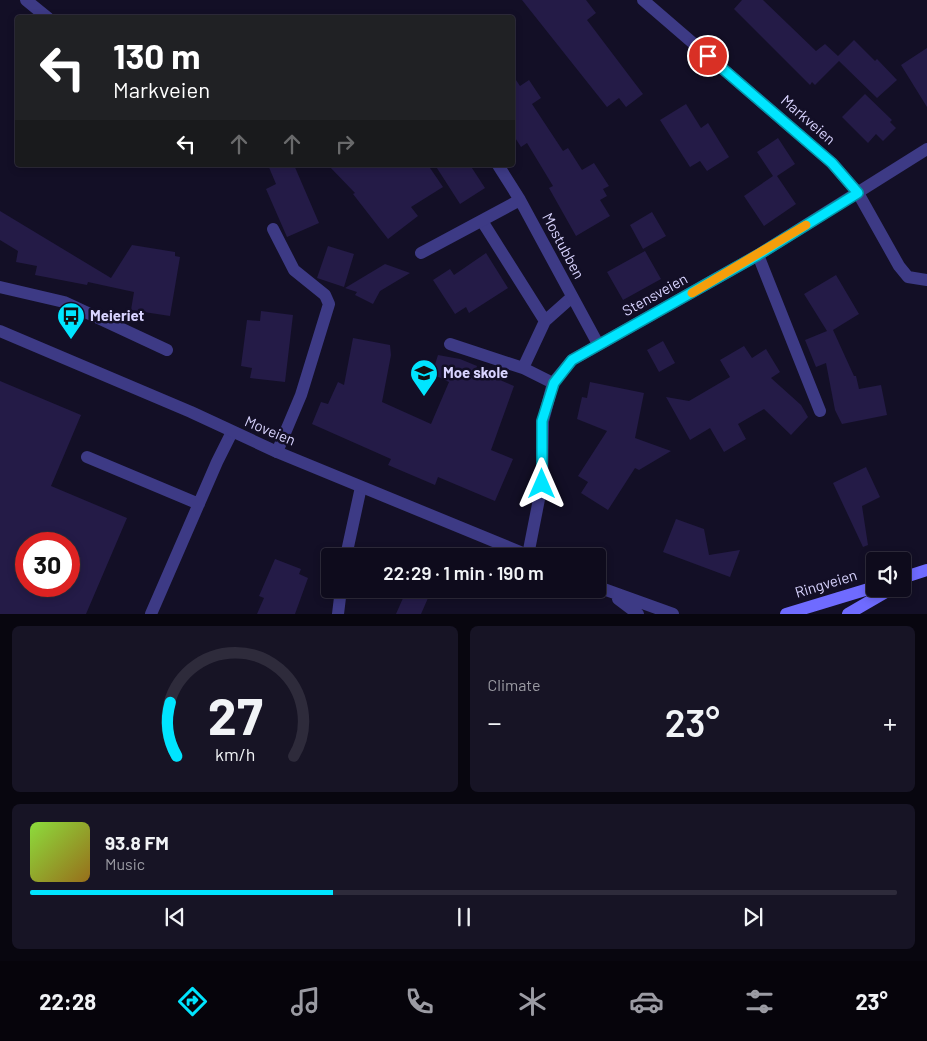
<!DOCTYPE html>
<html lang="en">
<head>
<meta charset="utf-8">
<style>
  body { margin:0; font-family:Barlow,sans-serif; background:#171425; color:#f1f3f6; height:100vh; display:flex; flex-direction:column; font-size:19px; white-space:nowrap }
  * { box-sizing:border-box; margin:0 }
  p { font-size:16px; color:#9b9ba3 }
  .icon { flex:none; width:28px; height:28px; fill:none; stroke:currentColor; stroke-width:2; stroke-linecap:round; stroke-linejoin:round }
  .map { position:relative; height:614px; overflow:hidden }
  .panel { display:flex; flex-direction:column; gap:12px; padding:12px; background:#08060f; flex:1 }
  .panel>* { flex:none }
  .hud { position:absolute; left:15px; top:15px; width:500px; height:152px; border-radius:5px; box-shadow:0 2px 8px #0003,0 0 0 1px #2e2b3b; background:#202124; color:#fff; overflow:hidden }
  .buttons { position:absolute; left:866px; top:552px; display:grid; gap:10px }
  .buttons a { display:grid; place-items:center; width:45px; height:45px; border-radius:5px; background:#0e0b1c; box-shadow:0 2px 8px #0003,0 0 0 1px #2e2b3b; font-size:25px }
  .speed { position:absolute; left:15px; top:532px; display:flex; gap:10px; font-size:25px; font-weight:700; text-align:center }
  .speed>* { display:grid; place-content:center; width:65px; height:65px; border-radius:50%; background:#0e0b1c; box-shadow:0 2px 8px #0003,0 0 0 1px #2e2b3b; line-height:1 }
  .speed .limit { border:8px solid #d22; background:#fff; color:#111 }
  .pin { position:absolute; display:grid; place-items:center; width:42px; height:42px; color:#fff; margin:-21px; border:2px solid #fff; border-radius:50%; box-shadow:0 1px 5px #0007 }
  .me { position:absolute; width:55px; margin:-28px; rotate:0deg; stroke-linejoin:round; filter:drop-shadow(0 0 4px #0008) }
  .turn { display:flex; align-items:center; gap:18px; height:105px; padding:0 15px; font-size:22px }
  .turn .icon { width:65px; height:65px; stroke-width:2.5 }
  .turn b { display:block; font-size:35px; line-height:42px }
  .lanes { display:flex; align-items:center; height:48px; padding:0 15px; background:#0003; justify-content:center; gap:25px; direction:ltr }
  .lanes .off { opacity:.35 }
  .big { font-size:38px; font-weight:600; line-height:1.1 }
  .panel .tile { flex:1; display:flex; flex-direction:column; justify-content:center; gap:8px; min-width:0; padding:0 18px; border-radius:8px; background:#171425 }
  .panel .dial { align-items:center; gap:0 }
  .dial svg { height:130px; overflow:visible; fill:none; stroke:#2e2b3b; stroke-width:7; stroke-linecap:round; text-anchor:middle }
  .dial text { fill:#f1f3f6; stroke:none }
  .song { display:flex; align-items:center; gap:15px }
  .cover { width:60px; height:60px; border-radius:8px; background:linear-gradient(135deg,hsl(90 70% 55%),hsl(40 70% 35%)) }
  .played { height:5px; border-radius:2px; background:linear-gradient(90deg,#00e5ff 35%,#2e2b3b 35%) }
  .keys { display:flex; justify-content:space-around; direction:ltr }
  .heat { display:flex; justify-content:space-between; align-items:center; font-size:28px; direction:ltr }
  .panel .tiles { flex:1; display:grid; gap:12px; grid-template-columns:1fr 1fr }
  .tile:last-child { grid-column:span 2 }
  .trip { position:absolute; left:321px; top:548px; width:285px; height:50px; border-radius:5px; background:#0e0b1c; box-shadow:0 2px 8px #0003,0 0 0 1px #2e2b3b; font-weight:600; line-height:50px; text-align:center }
  .tabs { display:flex; height:80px; justify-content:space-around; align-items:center; background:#06040b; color:#9b9ba3 }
  .tabs .icon { width:35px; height:35px }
  .tabs .current { color:#00e5ff }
  .tabs b { font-size:22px; color:#f1f3f6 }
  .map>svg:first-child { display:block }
  .building { fill:#241b47; fill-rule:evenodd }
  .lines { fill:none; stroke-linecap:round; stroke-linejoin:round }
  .service { stroke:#3d3a85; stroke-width:12 }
  .minor { stroke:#3d3a85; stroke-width:12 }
  .tertiary { stroke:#3d3a85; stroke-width:12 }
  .secondary { stroke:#6f6bff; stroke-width:12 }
  .route-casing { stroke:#0095a6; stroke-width:12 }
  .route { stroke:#00e5ff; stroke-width:9 }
  .slow { stroke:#f59e0b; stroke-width:9 }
  .labels { text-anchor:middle; stroke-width:5; stroke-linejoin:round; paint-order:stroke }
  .street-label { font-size:15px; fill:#d9d4ff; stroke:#130f26 }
  .poi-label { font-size:15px; font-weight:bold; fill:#d9d4ff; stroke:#130f26; text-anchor:start }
</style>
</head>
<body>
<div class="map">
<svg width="927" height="614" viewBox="0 0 927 614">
  <rect width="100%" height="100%" fill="#130f26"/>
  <!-- building -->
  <path class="building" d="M522 0H586L596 13 587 20 643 94 626 107 619 98 607 107Z
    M742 0H763L816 51 825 44 838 56 854 40 875 61 877 59 897 80 877 98 839 61 815 85 812 82 810 85 734 9Z
    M927 48V107L901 65Z
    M512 74 520 86 529 80 541 98 532 104 563 151 568 148 582 170 594 163 609 186 603 189 607 196 600 200 610 216 576 236 549 188 553 186 527 143 521 147 512 133Z
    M865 94 892 120 890 122 896 128 883 141 876 134 868 143 842 117Z
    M686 104 701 128 708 123 729 157 707 171 700 161 690 167 660 120Z
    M778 138 795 164 777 176 796 204 764 226 744 196 773 176 757 152Z
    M268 165H294L319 223 287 237 266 189 276 184Z
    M328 165H428L443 187 411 207 418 216 388 239 353 194 355 193Z
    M435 165H470L485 188 460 204Z
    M0 211 111 278 132 245 175 252V256L180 257 170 316 131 310 134 292 88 282 87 285 35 275 37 266 16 262 18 251 0 240Z
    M652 212 666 236 643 249 630 225Z
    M328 246 354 254 344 287 317 278Z
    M645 251 661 279 623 300 607 272Z
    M486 253 508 288 469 313 466 307 455 314 433 280 450 269 454 275Z
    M385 264 410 273 380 291 373 304 355 295 357 292 345 288Z
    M836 275 859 314 833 330 854 376H856L859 389 881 385 887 415 842 424 835 410 826 363 816 367 805 340 827 331 804 294Z
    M261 311 293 315 285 382 250 378 252 368 241 366 247 320 260 321Z
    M353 338 390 345 391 355 382 402 431 424 449 382 432 374 438 355 460 359 477 366 476 370 514 386 491 450 513 459 495 501 438 477 435 485 388 465 391 459 312 424 321 402 328 404 338 382 344 385Z
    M663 341 675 363 659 372 647 350Z
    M744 346 752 358 766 349 780 372 771 378 801 405 808 417 791 435 764 409 738 424 746 439 724 452 710 428 690 440 666 397 689 401 730 377 720 360Z
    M0 381 81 415 51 486 127 518 86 614H0ZM26 544H69V586H26Z
    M590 382 644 393 635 438 671 451 639 470 635 468 608 510 581 493 588 482 578 476 607 431 577 419 582 397 587 398Z
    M866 467 880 497 862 506 868 545 863 547 833 483Z
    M676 519 704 529 709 555 740 550 730 577 663 552Z
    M275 559 301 569 299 574 308 578 295 614H257L264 598 259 596Z
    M407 589H432L421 614H396Z"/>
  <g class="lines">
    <!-- service -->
    <path class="service" d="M26 0 48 18
      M482 221 545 321
      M273 229 294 270 325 295 329 304 301 395 277 452
      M758 255 820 411
      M450 344 523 368 553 383
      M523 368 545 321 572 297
      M87 457 199 504
      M346 556 361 487
      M151 614 217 462 232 432
      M338 614 341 589"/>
    <!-- minor -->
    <path class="minor" d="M643 0 832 163 858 193 899 266 908 277 927 280
      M498 165 520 200 598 344
      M421 253 520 200
      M0 287 64 302 167 350
      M528 555 542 484 543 421 553 383 572 360 758 255 927 149"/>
    <!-- tertiary -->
    <path class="tertiary" d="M0 331 191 412 277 452 530 556
      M598 587 673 614
      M618 599 638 614"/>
    <!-- secondary -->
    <path class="secondary" d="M902 578 927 570
      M786 614 875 587
      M848 614 891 589"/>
  </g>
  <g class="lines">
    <!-- route casing -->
    <g class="route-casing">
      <path id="route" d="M542 484V421L554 383 572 360 758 255 858 193 832 163 708 56"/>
    </g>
    <!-- route -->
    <use href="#route" class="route"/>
    <!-- slow -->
    <path class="slow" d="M692 293 806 225"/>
  </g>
  <!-- icons -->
  <defs>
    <g id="bus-pin" transform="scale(1.4375)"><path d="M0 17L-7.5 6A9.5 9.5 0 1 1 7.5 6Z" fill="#00e5ff" stroke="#130f26"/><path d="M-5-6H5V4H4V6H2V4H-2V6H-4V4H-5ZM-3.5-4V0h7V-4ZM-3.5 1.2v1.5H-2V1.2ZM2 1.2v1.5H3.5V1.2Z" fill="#111"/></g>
    <g id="school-pin" transform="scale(1.4375)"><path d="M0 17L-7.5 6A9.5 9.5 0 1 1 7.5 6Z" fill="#00e5ff" stroke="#130f26"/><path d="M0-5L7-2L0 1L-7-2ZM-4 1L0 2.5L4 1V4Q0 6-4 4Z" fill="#111"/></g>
  </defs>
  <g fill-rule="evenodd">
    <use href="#bus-pin" x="71" y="316"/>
    <use href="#school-pin" x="424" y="373"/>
  </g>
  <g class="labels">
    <!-- street labels -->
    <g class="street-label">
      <text transform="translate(808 120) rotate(41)" y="5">Markveien</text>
      <text transform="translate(563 246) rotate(62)" y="5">Mostubben</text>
      <text transform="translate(655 295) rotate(-29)" y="5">Stensveien</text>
      <text transform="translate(270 431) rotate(23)" y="5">Moveien</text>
      <text transform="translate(826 584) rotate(-17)" y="5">Ringveien</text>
    </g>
    <!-- poi labels -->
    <g class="poi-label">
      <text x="90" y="321">Meieriet</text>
      <text x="443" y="378">Moe skole</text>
    </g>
  </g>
</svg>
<div class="buttons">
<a><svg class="icon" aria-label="sound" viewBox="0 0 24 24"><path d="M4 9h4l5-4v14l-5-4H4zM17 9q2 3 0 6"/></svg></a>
</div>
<div class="speed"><div class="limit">30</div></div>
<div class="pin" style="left:708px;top:56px;background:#d93025"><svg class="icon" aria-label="arrive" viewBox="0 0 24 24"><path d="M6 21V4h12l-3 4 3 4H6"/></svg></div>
<svg class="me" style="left:542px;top:484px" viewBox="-20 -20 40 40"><path d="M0-17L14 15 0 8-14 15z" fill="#00e5ff" stroke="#fff" stroke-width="4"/></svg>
<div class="trip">22:29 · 1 min · 190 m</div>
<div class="hud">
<div class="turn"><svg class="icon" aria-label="left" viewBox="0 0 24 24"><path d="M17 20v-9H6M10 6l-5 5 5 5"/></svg><div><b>130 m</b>Markveien</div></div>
<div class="lanes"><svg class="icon" aria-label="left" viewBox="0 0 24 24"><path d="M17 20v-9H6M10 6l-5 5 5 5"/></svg><svg class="icon off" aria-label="ahead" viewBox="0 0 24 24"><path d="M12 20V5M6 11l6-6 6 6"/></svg><svg class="icon off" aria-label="ahead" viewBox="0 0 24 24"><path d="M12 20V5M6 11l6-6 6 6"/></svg><svg class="icon off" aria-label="right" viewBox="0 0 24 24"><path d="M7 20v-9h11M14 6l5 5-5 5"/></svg></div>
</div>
</div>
<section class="panel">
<div class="tiles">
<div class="tile dial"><svg viewBox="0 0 100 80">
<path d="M14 69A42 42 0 1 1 86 69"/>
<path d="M14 69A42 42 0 0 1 10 36" stroke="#00e5ff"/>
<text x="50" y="56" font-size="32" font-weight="700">27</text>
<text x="50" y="72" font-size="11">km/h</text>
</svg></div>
<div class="tile"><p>Climate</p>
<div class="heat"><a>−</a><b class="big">23°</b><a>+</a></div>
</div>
<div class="tile">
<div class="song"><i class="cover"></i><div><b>93.8 FM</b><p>Music</p></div></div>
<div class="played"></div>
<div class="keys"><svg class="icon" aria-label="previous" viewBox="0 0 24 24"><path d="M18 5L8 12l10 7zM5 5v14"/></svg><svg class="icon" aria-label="pause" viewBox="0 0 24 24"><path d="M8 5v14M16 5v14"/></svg><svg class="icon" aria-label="next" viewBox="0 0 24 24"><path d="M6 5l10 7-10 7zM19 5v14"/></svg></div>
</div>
</div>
</section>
<nav class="tabs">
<b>22:28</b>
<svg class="icon current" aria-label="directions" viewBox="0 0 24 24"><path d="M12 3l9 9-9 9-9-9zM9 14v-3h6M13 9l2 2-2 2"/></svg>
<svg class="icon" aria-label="music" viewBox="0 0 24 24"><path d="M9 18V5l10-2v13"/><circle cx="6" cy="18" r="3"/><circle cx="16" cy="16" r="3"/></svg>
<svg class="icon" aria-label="phone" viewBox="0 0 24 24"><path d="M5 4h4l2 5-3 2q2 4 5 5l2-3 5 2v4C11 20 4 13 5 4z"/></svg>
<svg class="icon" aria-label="climate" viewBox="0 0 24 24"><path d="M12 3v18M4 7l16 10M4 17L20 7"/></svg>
<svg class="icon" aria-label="car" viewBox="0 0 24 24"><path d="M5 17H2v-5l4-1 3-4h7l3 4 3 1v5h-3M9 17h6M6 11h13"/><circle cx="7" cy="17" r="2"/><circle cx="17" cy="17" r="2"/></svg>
<svg class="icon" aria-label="filters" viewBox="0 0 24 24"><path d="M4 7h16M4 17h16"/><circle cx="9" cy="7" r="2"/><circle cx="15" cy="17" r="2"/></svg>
<b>23°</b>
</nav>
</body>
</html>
